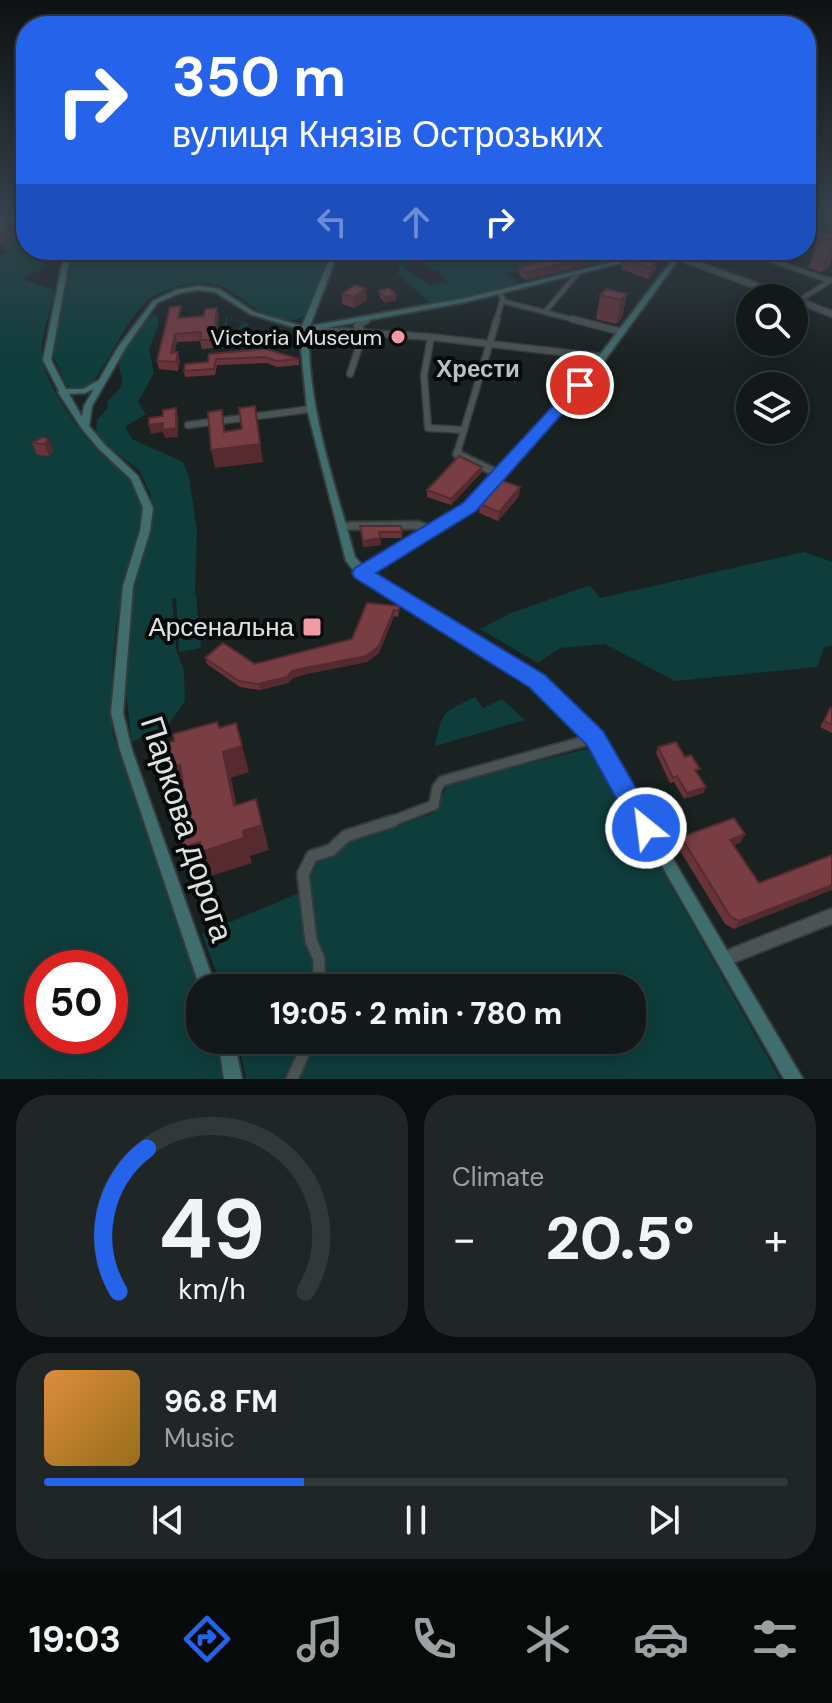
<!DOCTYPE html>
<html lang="en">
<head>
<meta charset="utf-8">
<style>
  body { margin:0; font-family:"DM Sans",sans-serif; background:#202626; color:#f1f3f6; height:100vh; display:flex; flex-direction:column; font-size:30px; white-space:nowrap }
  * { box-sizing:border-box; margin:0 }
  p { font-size:26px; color:#9da0a2 }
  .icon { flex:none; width:44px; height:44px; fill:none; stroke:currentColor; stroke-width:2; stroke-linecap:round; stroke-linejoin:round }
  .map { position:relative; height:1079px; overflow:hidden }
  .panel { display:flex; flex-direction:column; gap:16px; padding:16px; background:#0a0e0e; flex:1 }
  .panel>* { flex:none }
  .banner { position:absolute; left:16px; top:16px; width:800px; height:244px; border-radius:32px; box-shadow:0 4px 20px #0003,0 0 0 2px #323838; background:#2563eb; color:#fff; overflow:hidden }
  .controls { position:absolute; left:736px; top:284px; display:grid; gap:16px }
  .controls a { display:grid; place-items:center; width:72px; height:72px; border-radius:50%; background:#131919; box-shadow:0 4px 20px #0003,0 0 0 2px #323838; font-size:40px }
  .speed { position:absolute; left:24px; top:950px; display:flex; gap:16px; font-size:40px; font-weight:700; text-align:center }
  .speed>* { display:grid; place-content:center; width:104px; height:104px; border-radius:50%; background:#131919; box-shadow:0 4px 20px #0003,0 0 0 2px #323838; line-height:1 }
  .speed .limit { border:12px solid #d22; background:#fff; color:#111 }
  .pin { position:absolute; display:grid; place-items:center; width:68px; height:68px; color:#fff; margin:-34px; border:4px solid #fff; border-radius:50%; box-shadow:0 2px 8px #0007 }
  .me { position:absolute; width:88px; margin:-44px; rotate:331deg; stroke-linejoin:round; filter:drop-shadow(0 0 6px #0008) }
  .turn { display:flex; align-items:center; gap:28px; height:168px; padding:0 24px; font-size:36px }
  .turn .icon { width:104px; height:104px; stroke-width:2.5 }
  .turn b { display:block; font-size:56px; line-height:68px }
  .lanes { display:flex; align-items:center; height:76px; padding:0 24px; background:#0003; justify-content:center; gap:40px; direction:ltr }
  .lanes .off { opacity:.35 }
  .big { font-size:60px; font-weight:800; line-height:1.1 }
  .panel .card { flex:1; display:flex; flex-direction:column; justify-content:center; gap:12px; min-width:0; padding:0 28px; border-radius:32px; background:#202626 }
  .panel .dial { align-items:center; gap:0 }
  .dial svg { height:208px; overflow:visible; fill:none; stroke:#323838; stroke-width:7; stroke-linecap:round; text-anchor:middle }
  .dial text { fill:#f1f3f6; stroke:none }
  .song { display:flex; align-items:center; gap:24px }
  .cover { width:96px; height:96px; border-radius:12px; background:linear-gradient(135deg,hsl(30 70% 55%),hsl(40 70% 35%)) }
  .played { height:8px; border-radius:4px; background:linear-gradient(90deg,#2563eb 35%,#323838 35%) }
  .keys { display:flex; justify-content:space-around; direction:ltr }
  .heat { display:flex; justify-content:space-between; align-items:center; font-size:44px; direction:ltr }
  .panel .tiles { flex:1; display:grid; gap:16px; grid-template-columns:1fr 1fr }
  .card:last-child { grid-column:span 2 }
  .trip { position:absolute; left:186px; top:974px; width:460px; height:80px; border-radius:32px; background:#131919; box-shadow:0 4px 20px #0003,0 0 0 2px #323838; font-weight:800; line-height:80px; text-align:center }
  .tabs { display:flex; height:128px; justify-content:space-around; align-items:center; background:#080a0a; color:#9da0a2 }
  .tabs .icon { width:56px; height:56px }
  .tabs .selected { color:#2563eb }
  .tabs b { font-size:36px; color:#f1f3f6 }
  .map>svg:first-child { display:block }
  .green { fill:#0e3d3c; fill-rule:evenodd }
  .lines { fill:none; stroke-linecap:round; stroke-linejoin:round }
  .minor-far4-casing { stroke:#343b3a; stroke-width:7 }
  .minor-far3-casing { stroke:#343b3a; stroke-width:9 }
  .minor-far2-casing { stroke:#343b3a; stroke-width:11 }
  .minor-far1-casing { stroke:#343b3a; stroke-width:13 }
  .minor-casing { stroke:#343b3a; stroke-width:15 }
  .tertiary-far1-casing { stroke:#343b3a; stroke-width:9 }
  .tertiary-casing { stroke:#343b3a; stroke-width:18 }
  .secondary-casing { stroke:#343b3a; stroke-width:4 }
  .primary-casing { stroke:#343b3a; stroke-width:4 }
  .minor-far4 { stroke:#4a5454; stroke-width:4 }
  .minor-far3 { stroke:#4a5454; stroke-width:6 }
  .minor-far2 { stroke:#4a5454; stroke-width:7 }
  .minor-far1 { stroke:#4a5454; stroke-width:9 }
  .minor { stroke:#4a5454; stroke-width:11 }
  .tertiary-far1 { stroke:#4a5454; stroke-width:6 }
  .tertiary { stroke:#4a5454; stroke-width:14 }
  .secondary { fill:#406e6e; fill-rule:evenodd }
  .primary { fill:#378987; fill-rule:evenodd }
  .wall { fill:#68343a }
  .shaded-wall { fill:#552b30 }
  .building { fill:#793d44; stroke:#552b30; stroke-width:2 }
  .route { fill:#2563eb; stroke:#184099; stroke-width:2 }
  .poi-dot { fill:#f49aa3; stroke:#070a0a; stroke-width:3 }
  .labels { text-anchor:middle; stroke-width:8; stroke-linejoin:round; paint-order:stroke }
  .far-poi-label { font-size:22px; fill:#dde3e2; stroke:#070a0a; text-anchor:end }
  .far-neighbourhood-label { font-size:24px; font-weight:bold; fill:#b7c2c2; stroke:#070a0a }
  .poi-label { font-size:26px; fill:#dde3e2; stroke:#070a0a; text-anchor:end }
  .near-street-label { font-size:32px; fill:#dde3e2; stroke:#070a0a }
</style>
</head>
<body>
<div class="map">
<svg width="832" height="1079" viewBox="0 0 832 1079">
  <rect width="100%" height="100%" fill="#192121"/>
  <!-- green -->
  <path class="green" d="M26 220V250H64L63 254 46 260 44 269 26 276 25 280 55 290C51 310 40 336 42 356 43 381 83 438 102 454 117 467 136 478 141 499 148 529 128 560 122 588 114 632 109 691 113 735L201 988 200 1040H217L225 1079H0V257L11 250 2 249ZM42 968H110V1036H42Z
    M72 250H332L304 316C276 331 249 302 227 289 207 277 168 285 150 299 126 317 111 360 91 385L74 389 66 385 52 353Z
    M436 250 442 254 423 261 385 264 389 260 384 251Z
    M472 250H601L619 260 593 266 577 257 508 274 521 285 432 305 398 274V265L417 263 404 268 430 285 441 282 449 285 438 271 429 270 425 262Z
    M156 314 159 323 149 349 154 373 138 402 146 414 125 427 132 439 183 462 189 476 197 531 195 593 191 594H196L201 648 179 652 176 598H172L176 649 184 671 185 701 169 724 132 742 125 687 133 587 149 535 151 495 139 470 105 444 96 432 97 420 108 408 107 402C133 377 118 384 119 360L146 320Z
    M226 317 250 324 244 330H238L242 323 228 318 225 340 236 334 267 339 264 351 255 353 254 348 220 349Z
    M804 552 832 562V645L824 648 817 667 675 681 605 644 560 648 538 663 480 629 511 613 590 585 600 598Z
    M475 697 483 708 502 699 525 720 435 746C442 710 443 713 475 697Z
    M586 749 597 755 780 1079H246L238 1040H632V988H222L202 934 308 889 307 870 312 862 330 857 349 842 434 813 448 784Z"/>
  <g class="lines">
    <!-- minor-far4 casing -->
    <g class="minor-far4-casing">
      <path id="minor-far4" d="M823 215 832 217
        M806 230 832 239
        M741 250 831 281
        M502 301 579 321
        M798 301 832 280
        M545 312 577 274
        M496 321 503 298 499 293"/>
    </g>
    <!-- minor-far3 casing -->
    <g class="minor-far3-casing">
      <path id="minor-far3" d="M572 319 622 332
        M306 329 431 337 603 357
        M362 331 357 326 367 320
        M431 337 424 375 428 428 464 430
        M350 374 364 332
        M188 425 311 409
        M457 453 497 319"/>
    </g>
    <!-- minor-far2 casing -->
    <g class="minor-far2-casing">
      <path id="minor-far2" d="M458 451 457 454 501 475
        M342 526 419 525 434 531"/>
    </g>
    <!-- minor-far1 casing -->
    <g class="minor-far1-casing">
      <path id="minor-far1" d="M387 823 434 805 437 788 442 781 595 738"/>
    </g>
    <!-- minor casing -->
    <g class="minor-casing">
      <path id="minor" d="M319 988V959L311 941 303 874 312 856 331 850 346 836 393 821
        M292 1079 310 1040"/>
    </g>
    <!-- tertiary-far1 casing -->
    <g class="tertiary-far1-casing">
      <path id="tertiary-far1" d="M677 257 790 298
        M794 299 832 314"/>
    </g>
    <!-- tertiary casing -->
    <g class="tertiary-casing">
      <path id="tertiary" d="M724 959 832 916"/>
    </g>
    <!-- secondary casing -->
    <g class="secondary-casing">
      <path id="secondary" d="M19 215H26L0 229V225Z
        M65 250H71L51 360 66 389H83L99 380 118 347 153 301 176 290 198 286 219 289 254 312 302 326 333 250H339L310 326 466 298 662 250H673L466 302 309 331C307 407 335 484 355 557L364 567 431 529 475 498 596 360 673 259 676 250H682L678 260 602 364 481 502 437 533 370 573 376 579 528 668 599 734 803 1079H784L591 742 520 674 368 585 358 576 346 561 307 409 301 349 302 330 250 314 215 292 198 290 180 293 157 303 126 347 92 406 89 426 105 445 138 476 153 508 150 531 133 586 123 713 132 750 216 988H200L120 750 111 713 123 586 140 531 143 508 131 479 99 449 82 429 58 392 59 391 43 360ZM94 389 84 406 82 417 69 394 85 393Z
        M218 1040H234L242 1079H224Z"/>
    </g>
    <!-- primary casing -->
    <g class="primary-casing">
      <path id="primary" d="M6 215H12L0 227V221Z"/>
    </g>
    <!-- minor-far4 -->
    <use href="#minor-far4" class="minor-far4"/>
    <!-- minor-far3 -->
    <use href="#minor-far3" class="minor-far3"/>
    <!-- minor-far2 -->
    <use href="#minor-far2" class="minor-far2"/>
    <!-- minor-far1 -->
    <use href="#minor-far1" class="minor-far1"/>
    <!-- minor -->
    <use href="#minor" class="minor"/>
    <!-- tertiary-far1 -->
    <use href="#tertiary-far1" class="tertiary-far1"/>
    <!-- tertiary -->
    <use href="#tertiary" class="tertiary"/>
    <!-- secondary -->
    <use href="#secondary" class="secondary"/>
    <!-- primary -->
    <use href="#primary" class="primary"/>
  </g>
  <!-- wall -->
  <path class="wall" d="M0 230H18L5 244H0Z
    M832 235V256L828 269 821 272 808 268 819 236Z
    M688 250H743L741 255 723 252 715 262 687 254Z
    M589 257 588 265 526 280 519 275V267Z
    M623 258 658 260 655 270 648 279 621 269Z
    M379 291 396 300 385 303 380 297Z
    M342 294 367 300 354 308 342 304Z
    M627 294 622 318 616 324 596 319 600 295Z
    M182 315V317H219L214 348 202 349 200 341 177 342 174 352 180 361 178 371 159 369 157 361Z
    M209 354 299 359V365L277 367 267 363 217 365 215 375 185 377 184 371 208 362Z
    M43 437 53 451 49 456 37 455 32 443Z
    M482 467 481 473 451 505 427 497V490Z
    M519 496 498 521 479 513 480 504Z
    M360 526H401L402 538H380L381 545 363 547Z
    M400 606 398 617 394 616 379 653 367 662 306 674 293 678 288 683 260 690 240 687 207 664 205 658 255 664 352 639Z
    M830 708 832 709V733L820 727Z
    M658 747 697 774 706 787 703 793 684 799 674 782 670 783 656 753Z
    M745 834 740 843 734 845 759 883 832 855 734 929 725 924 677 846 681 837Z"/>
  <!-- shaded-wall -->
  <path class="shaded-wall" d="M15 223 18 230 5 244 3 237Z
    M832 242V256L828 269 821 272Z
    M620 250H636L620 254Z
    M718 250H723L715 262Z
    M589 257 588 265 526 280 527 272Z
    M658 260 655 270 648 279 650 268Z
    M366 289 367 300 354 308 353 297Z
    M627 294 622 318 616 324 621 300Z
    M396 295V300L385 303V297Z
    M217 308 219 317 214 348 213 340Z
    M175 334 177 342 173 361 171 353Z
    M178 352 180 361 178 371 176 362Z
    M255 406 263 462 215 468 211 450 224 432 222 410 227 448 260 444Z
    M176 408 178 417V437L165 438 163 432 151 434 149 425 163 423Z
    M48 439 53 451 49 456 44 444Z
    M482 467 481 473 451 505V499Z
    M520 487 519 496 498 521 499 512Z
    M380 538 381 545 363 547V541Z
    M394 610V616L379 653 367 662 306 674 293 678 288 683 260 690 258 684 292 671 379 646Z
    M236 723 249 772 231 778 242 831 234 806 223 752 226 751Z
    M180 765 190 791 179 794 169 768Z
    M706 787 703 793 684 799 687 793Z
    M256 799 269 850 250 856 252 863 211 876 207 867 192 872 182 848 243 831Z
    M745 834 740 843 726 848 730 840Z
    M832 885V890L734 929 739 921Z"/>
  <!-- building -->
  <path class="building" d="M7 223H15L3 237H0V230Z
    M826 233 832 235V240L819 236Z
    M581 252 589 257 527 272 519 267Z
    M641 254 658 260 650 268 623 258Z
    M355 285 366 289 353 297 342 294Z
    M389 288 396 295 385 297 379 291Z
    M606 289 627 294 621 300 600 295Z
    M181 306 178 318 204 316 205 309 217 308 213 340H200L201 332 175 334 171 353 178 352 176 362 157 361 170 307Z
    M266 349 299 359 276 361 266 357 216 359 214 369 184 371 185 364 208 362 209 354Z
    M255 406 260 444 211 450 208 412 222 410 224 432 242 429 239 408Z
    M176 408V428L162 430 163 423 149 425V418L163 416V410Z
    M43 437 48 439 44 444 32 443Z
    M459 456 482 467 451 499 427 490Z
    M500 480 520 487 499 512 480 504Z
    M360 526H401L402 532H379L380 538 363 541Z
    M367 603 400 606 398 611 394 610 379 646 366 656 305 668 292 671 287 677 258 684 239 681 205 658 223 643 255 664 352 639Z
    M830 708 832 709V725L824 721Z
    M217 722 219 728 236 723 242 746 223 752 234 806 256 799 262 825 243 831 244 838 201 852 200 842 182 848 177 817 188 814 180 765 169 768 165 743 174 741 173 734Z
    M676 742 685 757 691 755 700 769 695 770 706 787 687 793 677 776 673 778 658 747Z
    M734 818 745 834 730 840 759 883 832 855V885L739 921 730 916 681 837Z"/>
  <!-- sky -->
  <linearGradient id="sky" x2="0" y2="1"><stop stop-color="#0e1212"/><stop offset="0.59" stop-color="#38434e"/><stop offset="1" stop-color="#38434e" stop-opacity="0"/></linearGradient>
  <rect width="832" height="366" fill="url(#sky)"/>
  <!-- route -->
  <path class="route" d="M580 381 587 385 585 388 476 511 376 573 545 675 603 731 659 828 655 836 646 840 637 836 587 745 529 687 355 578 352 573 355 568 463 503 575 382Z"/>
  <!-- markers -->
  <g class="poi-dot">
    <circle cx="398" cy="337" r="8"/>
    <rect x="302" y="617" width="20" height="20" rx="4"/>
  </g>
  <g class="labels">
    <!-- far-poi labels -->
    <g class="far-poi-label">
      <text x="382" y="345">Victoria Museum</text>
    </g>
    <!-- far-neighbourhood labels -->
    <g class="far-neighbourhood-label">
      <text x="478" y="377">Хрести</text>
    </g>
    <!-- poi labels -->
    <g class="poi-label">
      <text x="294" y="636">Арсенальна</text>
    </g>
    <!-- near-street labels -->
    <g class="near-street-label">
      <text transform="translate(187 829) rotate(72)" y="11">Паркова дорога</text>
    </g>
  </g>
</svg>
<div class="controls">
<a><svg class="icon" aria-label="search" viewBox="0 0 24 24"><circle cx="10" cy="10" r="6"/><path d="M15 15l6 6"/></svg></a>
<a><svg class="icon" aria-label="layers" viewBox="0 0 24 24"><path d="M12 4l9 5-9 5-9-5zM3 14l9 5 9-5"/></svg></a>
</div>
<div class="speed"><div class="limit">50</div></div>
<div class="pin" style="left:580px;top:385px;background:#d93025"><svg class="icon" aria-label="arrive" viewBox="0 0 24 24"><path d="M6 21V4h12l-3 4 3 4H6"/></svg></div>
<svg class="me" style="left:646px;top:828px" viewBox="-20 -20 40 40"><circle r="17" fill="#2563eb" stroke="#fff" stroke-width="3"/><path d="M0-11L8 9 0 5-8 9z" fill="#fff"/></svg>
<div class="trip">19:05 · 2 min · 780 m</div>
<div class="banner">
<div class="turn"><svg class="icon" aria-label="right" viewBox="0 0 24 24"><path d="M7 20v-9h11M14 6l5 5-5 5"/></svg><div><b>350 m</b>вулиця Князів Острозьких</div></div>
<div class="lanes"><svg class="icon off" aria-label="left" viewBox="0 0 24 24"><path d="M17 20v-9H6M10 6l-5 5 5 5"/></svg><svg class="icon off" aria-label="ahead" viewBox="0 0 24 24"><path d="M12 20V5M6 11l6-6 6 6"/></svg><svg class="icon" aria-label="right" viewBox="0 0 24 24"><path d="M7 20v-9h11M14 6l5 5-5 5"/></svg></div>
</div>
</div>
<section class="panel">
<div class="tiles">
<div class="card dial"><svg viewBox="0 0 100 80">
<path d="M14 69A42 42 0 1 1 86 69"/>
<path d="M14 69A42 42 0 0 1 25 14" stroke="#2563eb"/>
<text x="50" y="56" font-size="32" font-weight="700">49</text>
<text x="50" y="72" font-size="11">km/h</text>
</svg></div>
<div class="card"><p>Climate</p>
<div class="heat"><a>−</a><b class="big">20.5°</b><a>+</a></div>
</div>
<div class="card">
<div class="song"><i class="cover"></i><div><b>96.8 FM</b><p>Music</p></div></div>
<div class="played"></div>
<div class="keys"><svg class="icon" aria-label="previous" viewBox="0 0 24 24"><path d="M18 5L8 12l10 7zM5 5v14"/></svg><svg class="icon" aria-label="pause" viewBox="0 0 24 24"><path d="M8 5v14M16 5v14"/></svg><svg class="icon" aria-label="next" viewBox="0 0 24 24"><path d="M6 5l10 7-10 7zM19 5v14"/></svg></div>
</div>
</div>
</section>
<nav class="tabs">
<b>19:03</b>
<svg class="icon selected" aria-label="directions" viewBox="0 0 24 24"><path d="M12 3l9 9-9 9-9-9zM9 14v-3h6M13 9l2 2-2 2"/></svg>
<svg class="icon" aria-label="music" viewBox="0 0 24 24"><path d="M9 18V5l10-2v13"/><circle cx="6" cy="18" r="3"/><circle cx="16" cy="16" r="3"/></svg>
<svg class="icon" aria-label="phone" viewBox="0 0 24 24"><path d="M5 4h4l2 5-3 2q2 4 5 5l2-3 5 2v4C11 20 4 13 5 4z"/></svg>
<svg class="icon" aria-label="climate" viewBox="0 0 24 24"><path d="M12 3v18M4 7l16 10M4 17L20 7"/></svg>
<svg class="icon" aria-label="car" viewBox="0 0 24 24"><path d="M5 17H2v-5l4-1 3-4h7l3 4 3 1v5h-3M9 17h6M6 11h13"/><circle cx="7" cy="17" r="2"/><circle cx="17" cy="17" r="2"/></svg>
<svg class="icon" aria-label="filters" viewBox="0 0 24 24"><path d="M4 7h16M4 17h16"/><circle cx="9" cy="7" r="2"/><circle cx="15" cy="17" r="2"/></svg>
</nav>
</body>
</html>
